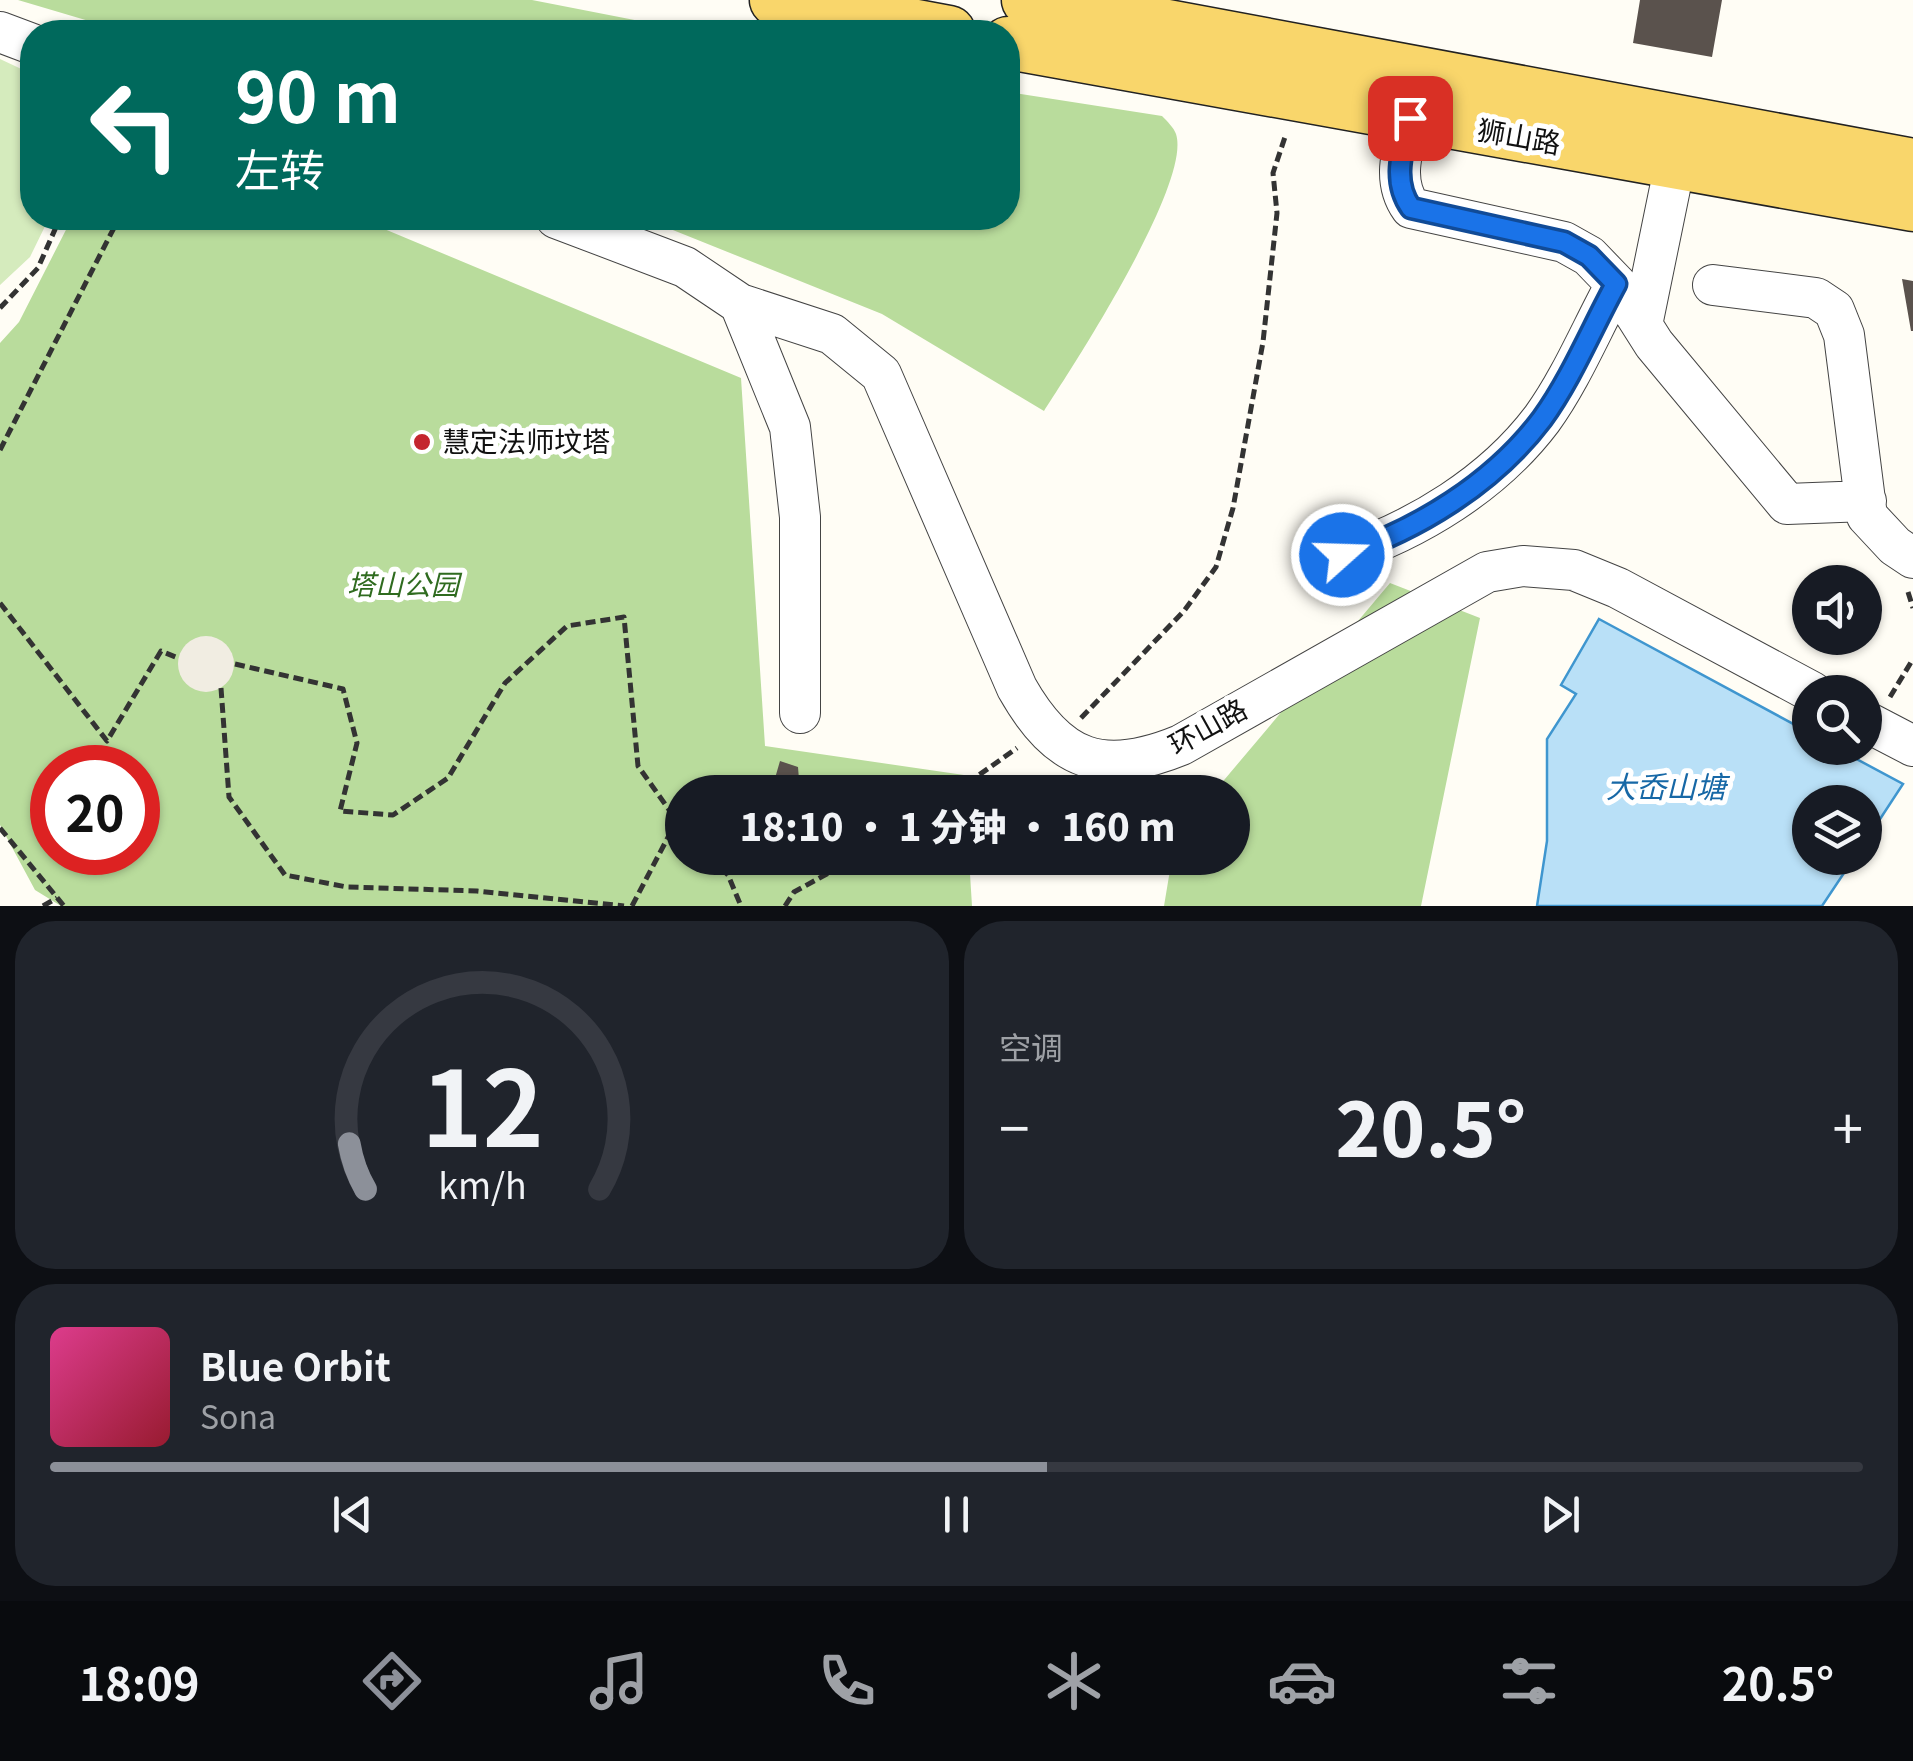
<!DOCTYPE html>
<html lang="zh">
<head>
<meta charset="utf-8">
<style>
  body { margin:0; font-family:Georgia,"Noto Sans SC",serif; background:#20242c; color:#f1f3f6; height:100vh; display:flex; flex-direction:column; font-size:38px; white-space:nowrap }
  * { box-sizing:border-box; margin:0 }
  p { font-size:32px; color:#9ea1a6 }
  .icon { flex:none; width:55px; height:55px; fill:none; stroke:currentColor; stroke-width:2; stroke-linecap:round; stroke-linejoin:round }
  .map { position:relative; height:906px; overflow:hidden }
  .details { display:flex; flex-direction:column; gap:15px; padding:15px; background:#0d0f14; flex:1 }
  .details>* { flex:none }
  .hud { position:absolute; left:20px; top:20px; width:1000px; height:210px; border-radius:40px; box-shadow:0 2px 8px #0004; background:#00695c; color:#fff; overflow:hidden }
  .buttons { position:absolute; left:1792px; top:565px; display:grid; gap:20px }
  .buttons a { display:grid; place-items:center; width:90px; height:90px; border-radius:50%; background:#171b24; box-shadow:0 2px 8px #0004; font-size:50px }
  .speed { position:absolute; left:30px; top:745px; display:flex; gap:20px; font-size:50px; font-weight:700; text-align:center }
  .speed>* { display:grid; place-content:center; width:130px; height:130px; border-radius:50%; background:#171b24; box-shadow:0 2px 8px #0004; line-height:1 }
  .speed .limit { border:15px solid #d22; background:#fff; color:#111 }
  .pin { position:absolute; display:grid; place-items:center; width:85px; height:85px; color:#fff; margin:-42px; border-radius:20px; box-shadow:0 5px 15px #0006 }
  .me { position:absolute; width:110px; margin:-55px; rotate:70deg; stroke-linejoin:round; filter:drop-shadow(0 0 8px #0008) }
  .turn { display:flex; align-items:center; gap:35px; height:210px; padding:0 50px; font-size:45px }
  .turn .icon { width:130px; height:130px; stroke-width:2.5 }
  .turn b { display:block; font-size:70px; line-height:85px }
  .big { font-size:75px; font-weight:800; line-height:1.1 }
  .details .tile { flex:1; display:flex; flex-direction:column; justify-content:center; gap:15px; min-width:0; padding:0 35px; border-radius:40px; background:#20242c }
  .details .dial { align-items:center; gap:0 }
  .dial svg { height:260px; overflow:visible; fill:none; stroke:#363941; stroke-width:7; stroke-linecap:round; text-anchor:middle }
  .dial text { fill:#f1f3f6; stroke:none }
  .song { display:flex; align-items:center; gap:30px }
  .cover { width:120px; height:120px; border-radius:15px; background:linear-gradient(135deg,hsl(330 70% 55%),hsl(350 70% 35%)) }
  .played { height:10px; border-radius:5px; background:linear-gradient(90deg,#8c9099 55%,#363941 55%) }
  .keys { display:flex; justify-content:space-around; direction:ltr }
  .heat { display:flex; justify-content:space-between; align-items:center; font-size:55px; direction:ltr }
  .details .tiles { flex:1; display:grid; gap:15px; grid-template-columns:1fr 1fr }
  .tile:last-child { grid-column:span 2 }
  .trip { position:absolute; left:665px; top:775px; width:585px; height:100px; border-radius:50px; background:#171b24; box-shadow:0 2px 8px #0004; font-weight:800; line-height:100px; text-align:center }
  .menu { display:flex; height:160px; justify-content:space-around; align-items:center; background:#090b0e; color:#9ea1a6 }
  .menu .icon { width:70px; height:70px }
  .menu .active { color:#8c9099 }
  .menu b { font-size:45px; color:#f1f3f6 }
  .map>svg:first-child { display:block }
  .green { fill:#d5ebbd }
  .forest { fill:#b9dc9c; fill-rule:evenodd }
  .plaza { fill:#f1ede2 }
  .water { fill:#b9e0f7; stroke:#3f96cf; stroke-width:2.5 }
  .building { fill:#5a524d }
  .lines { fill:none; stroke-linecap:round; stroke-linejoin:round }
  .minor-casing { stroke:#444; stroke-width:42 }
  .major-casing { stroke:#222; stroke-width:55 }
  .path { stroke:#333; stroke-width:5; stroke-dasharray:10 5; stroke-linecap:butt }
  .minor { stroke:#fff; stroke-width:40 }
  .major { stroke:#f9d66b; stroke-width:52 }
  .route-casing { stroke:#114b97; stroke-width:25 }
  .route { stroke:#1a73e8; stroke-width:18 }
  .poi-dot { fill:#c4262e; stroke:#fff; stroke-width:4 }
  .labels { text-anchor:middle; stroke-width:10; stroke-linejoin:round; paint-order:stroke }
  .street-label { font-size:28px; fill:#111; stroke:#fff }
  .poi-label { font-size:28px; fill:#111; stroke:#fff; text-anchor:start }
  .park-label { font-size:28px; font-style:italic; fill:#2f6b1f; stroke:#fff }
  .water-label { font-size:30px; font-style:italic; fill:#1768a6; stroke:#fff }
</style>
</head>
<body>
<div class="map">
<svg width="1913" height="906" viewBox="0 0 1913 906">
  <rect width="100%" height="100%" fill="#fffdf5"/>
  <!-- green -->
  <path class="green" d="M0 59 32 74V218H49L30 257 0 285Z"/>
  <!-- forest -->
  <path class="forest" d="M18 0H532L696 32H126Z
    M1008 92 1162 116C1167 121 1174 128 1176 134 1192 183 1074 365 1044 411L882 314 643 218H1008Z
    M72 218H358L741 378 765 746 964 775 965 792H682V858H969L972 906H61L35 890 0 825V343L19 322ZM52 768H138V852H52Z
    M1390 583 1480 618 1421 906H1164L1172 858H1232V792H1214Z"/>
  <!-- plaza -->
  <path class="plaza" d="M178 664a28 28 0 1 1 56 0a28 28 0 1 1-56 0Z"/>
  <!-- water -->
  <path class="water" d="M1599 619 1810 733V748H1836L1903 784 1865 842V802H1810V858H1854L1822 906H1537L1547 841V739L1576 694 1561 685Z"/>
  <!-- building -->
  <path class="building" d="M1640 0H1722L1712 57 1633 43Z
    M1902 279 1913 281V331H1911Z
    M780 761 798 767 800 792H771Z"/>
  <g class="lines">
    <!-- minor casing -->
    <g class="minor-casing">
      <path id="minor" d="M0 32 32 44
        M1410 118C1403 149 1391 180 1411 208L1564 242 1589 256 1616 284 1654 344 1787 504 1866 501
        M556 218 685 267 740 304 790 427 800 517V713
        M1713 285 1816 298 1834 310 1844 335 1867 516 1895 546 1913 558
        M740 304 832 334 881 374 1017 688C1059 762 1103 777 1181 745L1487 572 1523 566 1574 570 1618 588 1812 692
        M1642 325 1675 164
        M1342 555C1417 530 1493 484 1542 419 1571 379 1592 328 1616 284
        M1865 721 1913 746"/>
    </g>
    <!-- major casing -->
    <g class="major-casing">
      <path id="major" d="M776 0 949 32
        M1028 0 1913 165
        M1008 43 1913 205"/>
    </g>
    <!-- path -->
    <path class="path" d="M0 308 38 268 60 218
      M0 450 119 218
      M1908 592 1913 608
      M0 603 107 741 161 651 178 658
      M235 664 343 689 357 743 340 811 393 815 448 778 505 683 567 626 624 617 638 766 682 828
      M221 688 229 797 285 875 347 887 477 891 624 906
      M1890 697 1913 659
      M1081 718 1184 611 1216 567 1233 508 1263 342 1277 213 1273 173 1286 134
      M955 792 1017 748
      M0 828 64 906
      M710 858 728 875 741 906
      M43 906 57 898
      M632 906 677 820
      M785 906 794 892 856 858"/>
    <!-- minor -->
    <use href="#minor" class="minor"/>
    <!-- major -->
    <use href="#major" class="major"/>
  </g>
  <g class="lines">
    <!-- route casing -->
    <g class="route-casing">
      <path id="route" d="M1342 555C1417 530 1493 484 1542 419 1571 379 1592 328 1616 284L1589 256 1564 242 1411 208C1391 180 1403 149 1410 118"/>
    </g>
    <!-- route -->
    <use href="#route" class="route"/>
  </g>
  <!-- markers -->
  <circle class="poi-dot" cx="422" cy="442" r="10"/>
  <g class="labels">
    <!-- street labels -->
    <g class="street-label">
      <text transform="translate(1519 137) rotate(10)" y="10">狮山路</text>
      <text transform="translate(1208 727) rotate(-29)" y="10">环山路</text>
    </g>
    <!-- poi labels -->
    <g class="poi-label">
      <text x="442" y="452">慧定法师坟塔</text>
    </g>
    <!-- park labels -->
    <g class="park-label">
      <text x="403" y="595">塔山公园</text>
    </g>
    <!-- water labels -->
    <g class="water-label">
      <text x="1666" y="798">大岙山塘</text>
    </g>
  </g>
</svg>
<div class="buttons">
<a><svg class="icon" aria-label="sound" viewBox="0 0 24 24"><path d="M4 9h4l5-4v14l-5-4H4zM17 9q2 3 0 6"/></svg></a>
<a><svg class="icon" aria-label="search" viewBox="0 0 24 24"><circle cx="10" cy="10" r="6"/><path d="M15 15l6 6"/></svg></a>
<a><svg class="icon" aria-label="layers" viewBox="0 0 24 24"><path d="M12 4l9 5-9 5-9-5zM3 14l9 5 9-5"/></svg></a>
</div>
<div class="speed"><div class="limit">20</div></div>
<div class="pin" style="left:1410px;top:118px;background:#d93025"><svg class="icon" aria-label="arrive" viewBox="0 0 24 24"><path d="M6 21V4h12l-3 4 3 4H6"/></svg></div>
<svg class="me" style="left:1342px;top:555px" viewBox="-20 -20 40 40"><circle r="17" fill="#1a73e8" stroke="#fff" stroke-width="3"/><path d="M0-11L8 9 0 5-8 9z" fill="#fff"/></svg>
<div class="trip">18:10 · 1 分钟 · 160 m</div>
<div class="hud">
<div class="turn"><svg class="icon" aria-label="left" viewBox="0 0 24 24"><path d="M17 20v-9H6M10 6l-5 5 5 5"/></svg><div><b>90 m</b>左转</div></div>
</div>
</div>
<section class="details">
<div class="tiles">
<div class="tile dial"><svg viewBox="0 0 100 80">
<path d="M14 69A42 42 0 1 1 86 69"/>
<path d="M14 69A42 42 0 0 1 9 55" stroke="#8c9099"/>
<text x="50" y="56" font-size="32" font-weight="700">12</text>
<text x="50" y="72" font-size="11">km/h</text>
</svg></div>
<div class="tile"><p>空调</p>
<div class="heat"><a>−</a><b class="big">20.5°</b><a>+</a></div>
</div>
<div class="tile">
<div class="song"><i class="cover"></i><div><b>Blue Orbit</b><p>Sona</p></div></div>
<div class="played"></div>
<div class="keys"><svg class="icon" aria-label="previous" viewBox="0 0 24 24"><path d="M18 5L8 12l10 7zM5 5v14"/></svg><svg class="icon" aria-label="pause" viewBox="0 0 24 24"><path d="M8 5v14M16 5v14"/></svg><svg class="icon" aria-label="next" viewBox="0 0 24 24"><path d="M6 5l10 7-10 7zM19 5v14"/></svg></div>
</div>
</div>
</section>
<nav class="menu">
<b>18:09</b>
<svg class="icon active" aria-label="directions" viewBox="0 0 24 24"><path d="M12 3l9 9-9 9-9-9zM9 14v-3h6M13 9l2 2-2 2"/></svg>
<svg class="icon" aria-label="music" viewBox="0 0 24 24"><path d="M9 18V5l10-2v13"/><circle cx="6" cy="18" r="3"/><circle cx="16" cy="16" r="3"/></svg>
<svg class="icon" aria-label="phone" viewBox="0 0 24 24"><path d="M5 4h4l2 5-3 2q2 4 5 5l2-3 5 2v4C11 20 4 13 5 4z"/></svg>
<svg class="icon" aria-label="climate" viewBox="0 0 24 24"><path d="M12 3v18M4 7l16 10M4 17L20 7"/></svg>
<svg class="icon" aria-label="car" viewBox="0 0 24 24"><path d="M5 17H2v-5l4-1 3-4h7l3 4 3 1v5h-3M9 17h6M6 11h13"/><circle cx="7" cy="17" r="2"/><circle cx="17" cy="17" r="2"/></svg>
<svg class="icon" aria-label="filters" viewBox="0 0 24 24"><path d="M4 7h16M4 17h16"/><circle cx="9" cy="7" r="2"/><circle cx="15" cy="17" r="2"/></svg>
<b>20.5°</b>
</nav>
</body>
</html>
